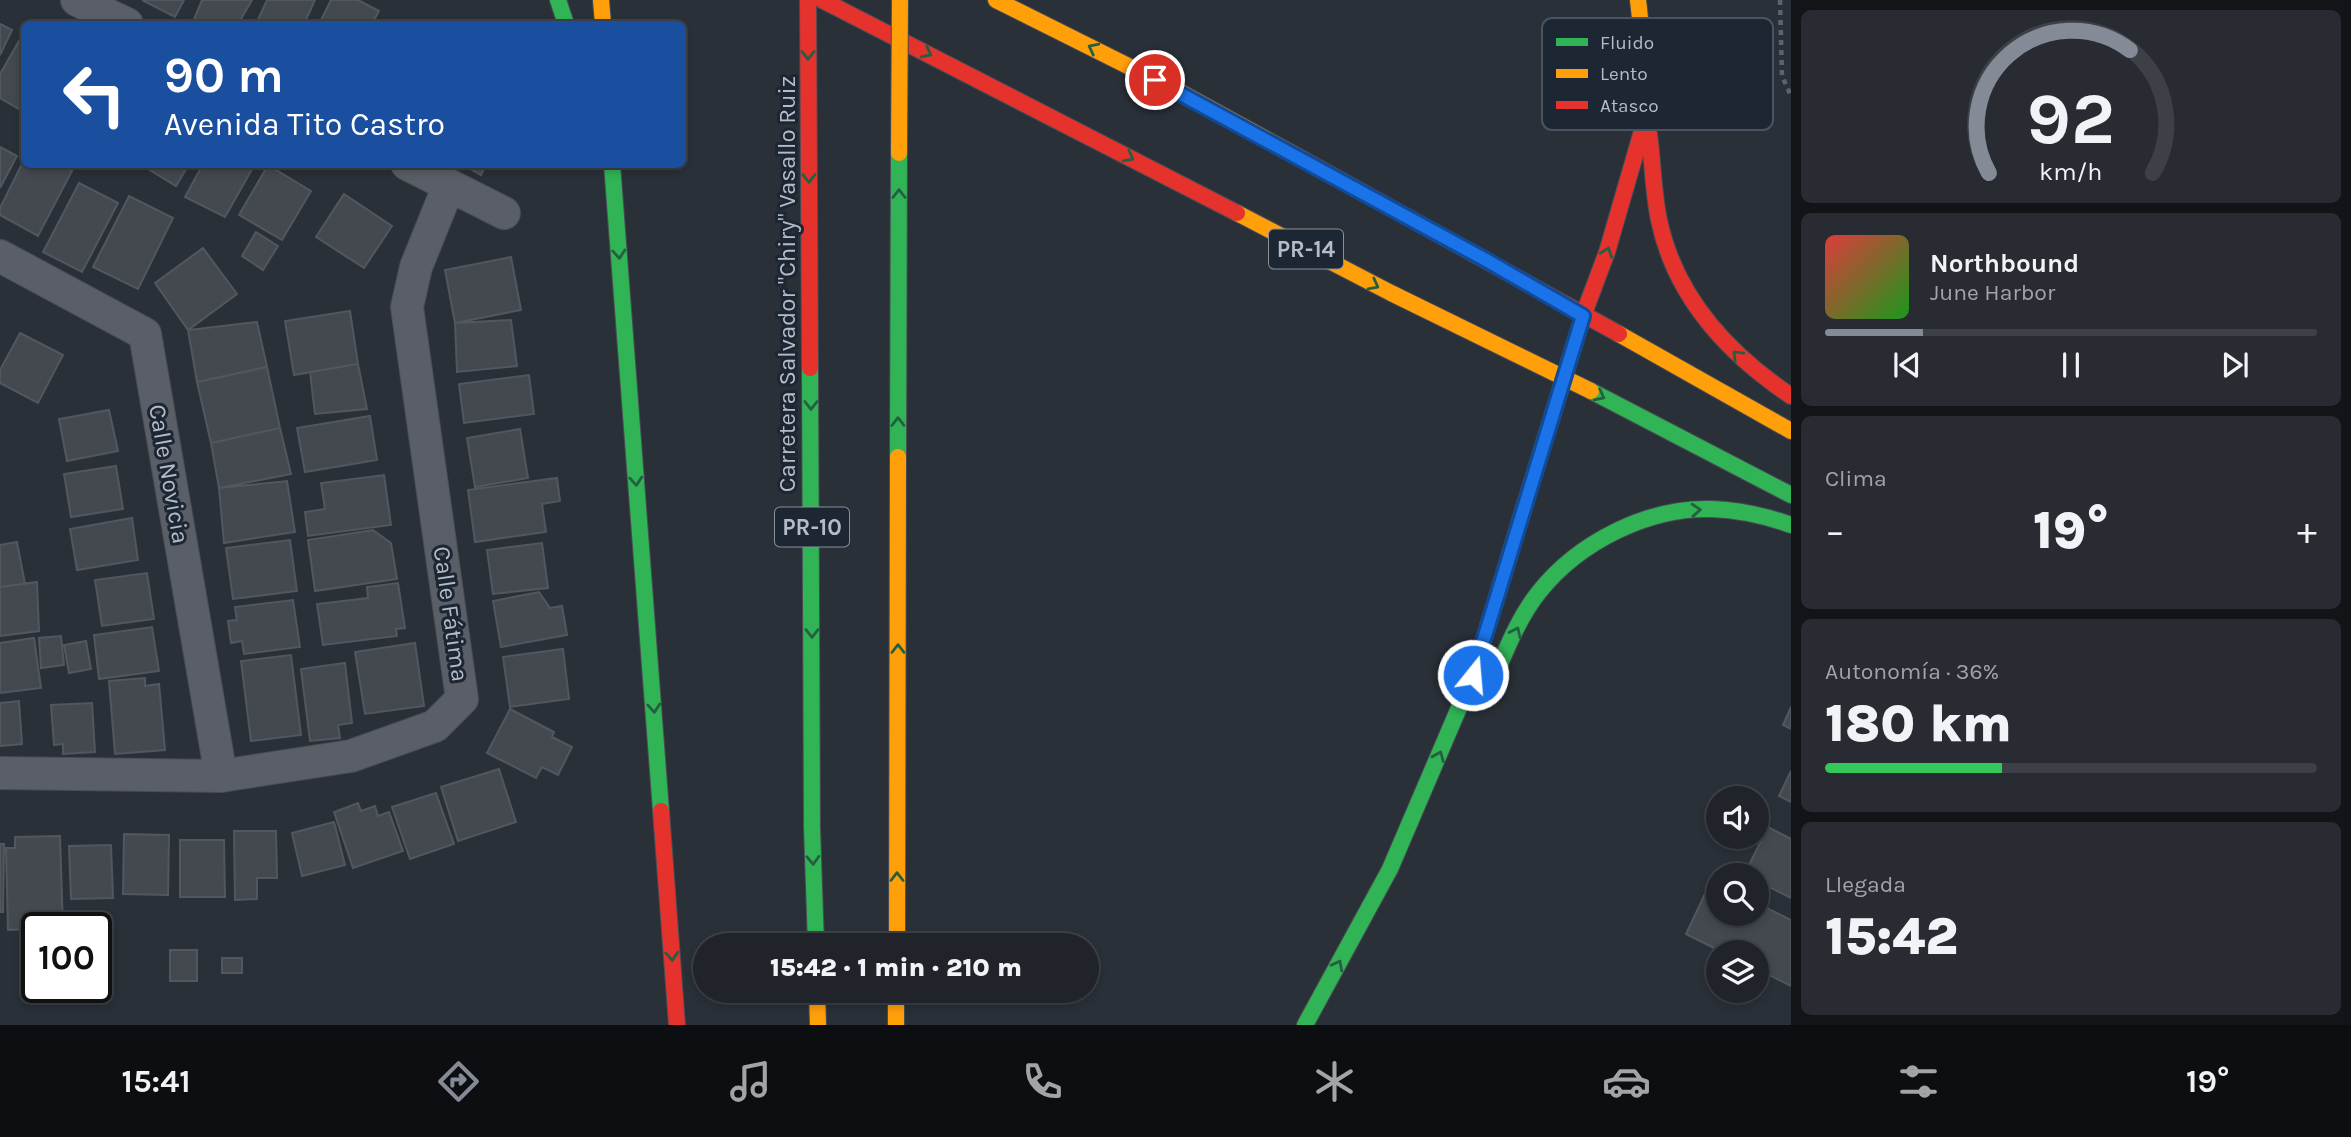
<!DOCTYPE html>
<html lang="es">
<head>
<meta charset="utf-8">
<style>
  body { margin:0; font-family:Karla,sans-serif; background:#282c32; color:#f1f3f6; height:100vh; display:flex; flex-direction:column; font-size:26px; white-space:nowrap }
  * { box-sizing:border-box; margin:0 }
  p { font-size:23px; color:#a2a4a8 }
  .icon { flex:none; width:38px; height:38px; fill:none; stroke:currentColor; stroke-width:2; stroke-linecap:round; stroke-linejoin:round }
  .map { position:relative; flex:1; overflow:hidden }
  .panel { display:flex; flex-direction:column; gap:10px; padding:10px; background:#121417; width:560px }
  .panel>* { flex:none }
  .hud { position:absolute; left:21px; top:21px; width:665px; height:147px; border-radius:10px; box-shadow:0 4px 10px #0003,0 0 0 2px #3d4147; background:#1a4fa0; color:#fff; overflow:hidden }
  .fabs { position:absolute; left:1706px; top:786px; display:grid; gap:14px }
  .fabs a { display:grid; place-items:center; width:63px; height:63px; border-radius:50%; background:#20242a; box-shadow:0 4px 10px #0003,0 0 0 2px #3d4147; font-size:35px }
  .speed { position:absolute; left:21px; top:912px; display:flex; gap:14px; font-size:35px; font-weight:700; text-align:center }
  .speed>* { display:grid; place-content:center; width:91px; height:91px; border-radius:50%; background:#20242a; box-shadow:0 4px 10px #0003,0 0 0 2px #3d4147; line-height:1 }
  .speed .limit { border:4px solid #111; border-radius:10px; background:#fff; color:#111 }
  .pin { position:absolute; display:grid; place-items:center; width:60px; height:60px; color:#fff; margin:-30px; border:4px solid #fff; border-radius:50%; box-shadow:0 2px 7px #0007 }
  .me { position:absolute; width:77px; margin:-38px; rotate:17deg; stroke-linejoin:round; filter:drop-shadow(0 0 5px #0008) }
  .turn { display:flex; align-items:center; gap:24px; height:147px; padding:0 28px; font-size:32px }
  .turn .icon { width:91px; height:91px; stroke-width:2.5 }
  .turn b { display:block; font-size:49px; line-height:60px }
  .big { font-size:52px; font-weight:800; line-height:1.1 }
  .panel .card { flex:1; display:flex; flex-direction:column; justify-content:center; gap:10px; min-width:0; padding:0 24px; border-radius:10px; background:#282c32 }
  .panel .dial { align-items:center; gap:0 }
  .dial svg { height:182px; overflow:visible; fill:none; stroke:#3d4147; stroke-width:7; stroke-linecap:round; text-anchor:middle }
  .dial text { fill:#f1f3f6; stroke:none }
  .song { display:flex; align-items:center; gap:21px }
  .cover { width:84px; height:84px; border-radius:10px; background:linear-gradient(135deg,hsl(0 70% 55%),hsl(120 70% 35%)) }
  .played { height:7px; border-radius:4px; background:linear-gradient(90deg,#848b96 20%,#3d4147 20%) }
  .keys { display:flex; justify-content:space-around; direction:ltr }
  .heat { display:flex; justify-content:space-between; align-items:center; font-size:38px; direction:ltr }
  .charge { height:10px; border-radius:5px; background:linear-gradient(90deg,#34c759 36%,#3d4147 0) }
  .trip { position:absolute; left:693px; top:933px; width:406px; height:70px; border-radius:35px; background:#20242a; box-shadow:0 4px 10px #0003,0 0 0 2px #3d4147; font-weight:800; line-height:70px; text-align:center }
  .tab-bar { display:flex; height:112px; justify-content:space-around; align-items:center; background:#0d0e11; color:#a2a4a8 }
  .tab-bar .icon { width:49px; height:49px }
  .tab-bar .on { color:#848b96 }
  .tab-bar b { font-size:32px; color:#f1f3f6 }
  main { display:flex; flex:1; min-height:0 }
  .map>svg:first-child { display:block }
  .building { fill:#444950; stroke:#52575f; stroke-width:2 }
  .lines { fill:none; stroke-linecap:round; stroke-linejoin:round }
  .street-casing { stroke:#484c53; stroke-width:34 }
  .fast-casing { stroke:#484c55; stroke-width:18 }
  .slow-casing { stroke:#484c55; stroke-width:18 }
  .jam-casing { stroke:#484c55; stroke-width:18 }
  .path { stroke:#5d636a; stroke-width:4.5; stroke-dasharray:5 5; stroke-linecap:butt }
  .street { stroke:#5a5e66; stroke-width:32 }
  .fast { stroke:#30b455; stroke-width:16 }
  .slow { stroke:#ff9f0a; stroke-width:16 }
  .jam { stroke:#e5322d; stroke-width:16 }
  .slow-bridge-casing { stroke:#474c53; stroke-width:18; stroke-linecap:butt }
  .slow-bridge { stroke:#ff9f0a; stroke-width:16 }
  .oneway { stroke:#255f41 }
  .route-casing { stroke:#114b97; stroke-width:18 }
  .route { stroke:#1a73e8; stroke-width:12 }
  .labels { text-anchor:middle; stroke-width:6; stroke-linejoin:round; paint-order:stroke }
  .shield { fill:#1d2633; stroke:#878f9c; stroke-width:2 }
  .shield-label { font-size:23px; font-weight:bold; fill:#b4bcc9 }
  .street-label { font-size:24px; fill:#b4bcc9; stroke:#1d2633 }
  .key { fill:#1d2633; stroke:#4a5360; stroke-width:2 }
  .key-label { font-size:19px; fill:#b4bcc9 }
</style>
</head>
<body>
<main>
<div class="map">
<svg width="1791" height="1025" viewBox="0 0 1791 1025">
  <rect width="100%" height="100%" fill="#2a3038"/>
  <!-- building -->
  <path class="building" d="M142 0H184L175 17Z
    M202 0H252L238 24H192Z
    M267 0H315L304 24H256Z
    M331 0H358L379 11 372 24H319Z
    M0 24 12 30 0 55Z
    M23 34 24 35V112L0 98V74Z
    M0 147 17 156 0 188Z
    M24 160V164H58L72 171 38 236 0 215V208Z
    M140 164H189L176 186Z
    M203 164H255L225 217 185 197Z
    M462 164H486L481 175Z
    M268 165 311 191 282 240 239 215Z
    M79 183 118 203 82 272 43 252Z
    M344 194 392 226 364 268 316 237Z
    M129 196 173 218 138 289 93 267Z
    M256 232 278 246 263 270 242 256Z
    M203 248 237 294 188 330 155 283Z
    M511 257 521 310 455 323 445 270Z
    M350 311 358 364 294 375 285 321Z
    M511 320 517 366 457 372 455 323Z
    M257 322 267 367 197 382 188 330Z
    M20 333 63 355 38 403 0 383V370Z
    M358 364 367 409 315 414 310 372Z
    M267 367 280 428 211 443 197 382Z
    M529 375 534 414 464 423 459 384Z
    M109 410 118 451 67 461 59 419Z
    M370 416 377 460 305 472 297 428Z
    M280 428 291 474 219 488 211 443Z
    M520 429 528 478 475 487 467 438Z
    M116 466 123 509 71 517 64 474Z
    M384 475 391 525 308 536 305 512 325 509 321 483Z
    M557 478 560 501 542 504 546 532 475 542 468 490Z
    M287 481 295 532 224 543 219 488Z
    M132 518 138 560 77 570 70 529Z
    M373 530 391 543 397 579 315 591 308 540Z
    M290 540 297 591 233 599 226 548Z
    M17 542 25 584 0 587V545Z
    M542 543 548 588 493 594 487 550Z
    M147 573 154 619 102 626 95 580Z
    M37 582 39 631 0 636V587Z
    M398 583 405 628 396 629 397 636 323 645 317 604 368 598 367 587Z
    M539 592 550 608 562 606 567 635 501 647 493 601Z
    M293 600 300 647 244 654 242 641 231 643 228 621 237 620 235 607Z
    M152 627 159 671 99 679 94 635Z
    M61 636 64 665 41 668 39 638Z
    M34 638 41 688 0 693V643Z
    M86 641 91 669 69 673 64 645Z
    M415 643 424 706 365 714 355 652Z
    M563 649 569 699 510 707 503 657Z
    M291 655 301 735 251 741 241 661Z
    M345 663 352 723 338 725 340 738 310 741 301 669Z
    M145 678V686L159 684 165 750 115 754 109 681Z
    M19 701 22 744 0 746V703Z
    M92 703 95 752 63 754V744L54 745 51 705Z
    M1791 707V729L1783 725Z
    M510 709 554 732 552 737 572 747 558 775 542 767 536 778 487 753Z
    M499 769 516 822 458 841 441 787Z
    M1791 771V802L1779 796Z
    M436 793 454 844 410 859 392 807Z
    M358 803 361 811 375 806 378 816 389 812 403 851 353 868 334 812Z
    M334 822 345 865 302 876 292 833Z
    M1768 827 1791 839V898L1757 881V875H1744Z
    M234 831H276L277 878H257V899L235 900Z
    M124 834 169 835 168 895 123 894Z
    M60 836 63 928 8 930 6 848H15V837Z
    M180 840H224L225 897H180Z
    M0 844H4L3 912H0Z
    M111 845 113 898 71 899 69 846Z
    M1711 881 1718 884V914H1757V903L1791 920V986L1757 969V952H1722L1686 934Z
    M170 950H197V981H170Z
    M222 958H242V973H222Z"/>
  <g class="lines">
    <!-- street casing -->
    <g class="street-casing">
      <path id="street" d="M77 0 127 24
        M407 164 504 213
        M0 256 145 334 221 776
        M0 773 221 776 351 756 435 726 462 699 407 307 416 267 449 185"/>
    </g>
    <!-- fast casing -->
    <g class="fast-casing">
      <path id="fast" d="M558 0 566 24
        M612 164 661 811
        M810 368 812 828 816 945
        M1591 391 1791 495
        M898 457 899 153
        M1488 692C1503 658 1516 621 1539 592 1579 542 1648 507 1712 509 1739 510 1766 516 1791 525
        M1305 1025 1390 869 1473 675 1525 504"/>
    </g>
    <!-- slow casing -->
    <g class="slow-casing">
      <path id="slow" d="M601 0 603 24
        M996 0 1178 91 1304 160
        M1638 0C1643 44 1648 87 1642 131
        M1237 213 1391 293 1591 391
        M1619 334 1791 431
        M897 945 898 457
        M817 990 818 1025
        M896 990V1025"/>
    </g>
    <!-- jam casing -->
    <g class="jam-casing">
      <path id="jam" d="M808 0 810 368
        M822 0 1237 213
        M1649 134C1653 162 1653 192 1659 220 1675 297 1727 353 1791 396
        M1304 160 1619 334
        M1525 504 1583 316 1607 252 1642 131
        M661 811 677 1025"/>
    </g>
    <!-- path -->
    <path class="path" d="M1780 0 1782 76 1791 96"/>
    <!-- street -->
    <use href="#street" class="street"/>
    <!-- fast -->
    <use href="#fast" class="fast"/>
    <!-- slow -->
    <use href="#slow" class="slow"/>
    <!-- jam -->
    <use href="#jam" class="jam"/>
    <!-- slow-bridge casing -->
    <g class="slow-bridge-casing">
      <path id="slow-bridge" d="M899 153 900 0"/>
    </g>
    <!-- slow-bridge -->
    <use href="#slow-bridge" class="slow-bridge"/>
  </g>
  <!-- one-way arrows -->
  <defs><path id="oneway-chevron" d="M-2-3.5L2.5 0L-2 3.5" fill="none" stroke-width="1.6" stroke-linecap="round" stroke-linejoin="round" transform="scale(1.75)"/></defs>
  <g class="oneway">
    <use href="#oneway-chevron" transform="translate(1093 48) rotate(-153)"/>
    <use href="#oneway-chevron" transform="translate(927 53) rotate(27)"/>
    <use href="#oneway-chevron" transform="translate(808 55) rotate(90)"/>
    <use href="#oneway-chevron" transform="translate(1129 157) rotate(28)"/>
    <use href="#oneway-chevron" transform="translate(809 178) rotate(90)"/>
    <use href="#oneway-chevron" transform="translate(899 194) rotate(-90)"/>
    <use href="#oneway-chevron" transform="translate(1607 252) rotate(-71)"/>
    <use href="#oneway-chevron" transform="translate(619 254) rotate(86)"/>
    <use href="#oneway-chevron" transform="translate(1374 285) rotate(28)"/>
    <use href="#oneway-chevron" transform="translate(1737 355) rotate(-136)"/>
    <use href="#oneway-chevron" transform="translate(1600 396) rotate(27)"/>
    <use href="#oneway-chevron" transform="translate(811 405) rotate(90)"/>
    <use href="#oneway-chevron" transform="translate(898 422) rotate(-90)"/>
    <use href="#oneway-chevron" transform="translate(636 481) rotate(86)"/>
    <use href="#oneway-chevron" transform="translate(1696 510) rotate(-4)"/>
    <use href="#oneway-chevron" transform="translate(1516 632) rotate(-65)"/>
    <use href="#oneway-chevron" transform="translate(812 633) rotate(90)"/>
    <use href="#oneway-chevron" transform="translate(898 649) rotate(-90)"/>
    <use href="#oneway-chevron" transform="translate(654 708) rotate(86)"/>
    <use href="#oneway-chevron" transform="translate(1439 756) rotate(-67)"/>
    <use href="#oneway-chevron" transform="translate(813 860) rotate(88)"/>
    <use href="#oneway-chevron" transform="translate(897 877) rotate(-90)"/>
    <use href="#oneway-chevron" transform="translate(672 956) rotate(86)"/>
    <use href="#oneway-chevron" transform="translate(1338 965) rotate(-62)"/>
  </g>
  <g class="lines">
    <!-- route casing -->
    <g class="route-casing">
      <path id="route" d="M1155 80 1486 260 1583 316 1473 675"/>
    </g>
    <!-- route -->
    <use href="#route" class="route"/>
  </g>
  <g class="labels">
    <!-- shield labels -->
    <g class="shield">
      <rect x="1269" y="229.5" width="74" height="39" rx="5"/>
      <rect x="775" y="507.5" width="74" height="39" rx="5"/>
    </g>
    <g class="shield-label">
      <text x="1306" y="257">PR-14</text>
      <text x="812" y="535">PR-10</text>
    </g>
    <!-- street labels -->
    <g class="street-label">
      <text transform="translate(787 284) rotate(-90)" y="8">Carretera Salvador "Chiry" Vasallo Ruiz</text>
      <text transform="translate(169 474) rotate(80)" y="8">Calle Novicia</text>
      <text transform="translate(451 614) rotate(82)" y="8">Calle Fátima</text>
    </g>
  </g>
  <!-- legend -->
  <rect x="1542" y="18" width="231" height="112" rx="10" class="key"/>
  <rect x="1556" y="38" width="32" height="8" fill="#30b455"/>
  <rect x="1556" y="69" width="32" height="9" fill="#ff9f0a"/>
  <rect x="1556" y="101" width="32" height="8" fill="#e5322d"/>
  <g class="key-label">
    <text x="1600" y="49">Fluido</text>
    <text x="1600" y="80">Lento</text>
    <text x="1600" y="112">Atasco</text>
  </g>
</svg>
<div class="fabs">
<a><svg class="icon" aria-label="sound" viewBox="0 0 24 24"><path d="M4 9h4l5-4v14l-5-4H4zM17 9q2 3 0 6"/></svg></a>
<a><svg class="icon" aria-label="search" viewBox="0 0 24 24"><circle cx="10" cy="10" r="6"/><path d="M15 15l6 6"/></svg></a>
<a><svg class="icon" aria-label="layers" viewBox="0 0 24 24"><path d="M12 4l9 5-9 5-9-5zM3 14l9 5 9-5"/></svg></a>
</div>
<div class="speed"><div class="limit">100</div></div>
<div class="pin" style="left:1155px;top:80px;background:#d93025"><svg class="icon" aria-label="arrive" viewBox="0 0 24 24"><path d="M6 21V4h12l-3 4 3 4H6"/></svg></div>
<svg class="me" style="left:1473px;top:675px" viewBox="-20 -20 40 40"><circle r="17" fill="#1a73e8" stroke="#fff" stroke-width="3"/><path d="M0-11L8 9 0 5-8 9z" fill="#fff"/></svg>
<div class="trip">15:42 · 1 min · 210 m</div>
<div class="hud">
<div class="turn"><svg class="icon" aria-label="left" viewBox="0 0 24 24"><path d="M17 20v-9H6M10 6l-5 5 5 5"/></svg><div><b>90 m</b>Avenida Tito Castro</div></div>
</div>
</div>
<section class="panel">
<div class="card dial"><svg viewBox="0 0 100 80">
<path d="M14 69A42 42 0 1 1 86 69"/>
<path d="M14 69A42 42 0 0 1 76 15" stroke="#848b96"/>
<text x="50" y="56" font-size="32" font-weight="700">92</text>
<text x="50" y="72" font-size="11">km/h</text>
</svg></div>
<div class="card">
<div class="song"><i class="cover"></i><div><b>Northbound</b><p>June Harbor</p></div></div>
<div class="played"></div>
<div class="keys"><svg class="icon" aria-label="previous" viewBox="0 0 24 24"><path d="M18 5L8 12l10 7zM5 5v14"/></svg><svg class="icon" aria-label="pause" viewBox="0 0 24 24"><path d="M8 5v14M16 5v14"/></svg><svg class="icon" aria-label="next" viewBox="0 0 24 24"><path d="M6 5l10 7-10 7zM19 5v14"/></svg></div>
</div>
<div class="card"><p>Clima</p>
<div class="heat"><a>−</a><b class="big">19°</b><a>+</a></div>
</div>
<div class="card"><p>Autonomía · 36%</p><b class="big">180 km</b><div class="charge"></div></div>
<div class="card"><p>Llegada</p><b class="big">15:42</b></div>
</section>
</main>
<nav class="tab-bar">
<b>15:41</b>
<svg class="icon on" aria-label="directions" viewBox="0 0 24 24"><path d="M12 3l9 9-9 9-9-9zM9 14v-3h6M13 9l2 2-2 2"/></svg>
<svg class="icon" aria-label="music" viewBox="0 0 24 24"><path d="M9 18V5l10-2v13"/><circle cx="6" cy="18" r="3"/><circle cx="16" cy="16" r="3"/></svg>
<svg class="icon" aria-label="phone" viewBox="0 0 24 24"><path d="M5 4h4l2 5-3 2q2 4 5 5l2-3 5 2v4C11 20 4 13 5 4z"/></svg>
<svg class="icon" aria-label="climate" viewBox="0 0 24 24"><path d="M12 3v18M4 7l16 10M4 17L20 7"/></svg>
<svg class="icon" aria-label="car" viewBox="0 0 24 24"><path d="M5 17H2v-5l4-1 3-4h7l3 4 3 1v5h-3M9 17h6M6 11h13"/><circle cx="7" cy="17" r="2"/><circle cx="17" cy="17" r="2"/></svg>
<svg class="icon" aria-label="filters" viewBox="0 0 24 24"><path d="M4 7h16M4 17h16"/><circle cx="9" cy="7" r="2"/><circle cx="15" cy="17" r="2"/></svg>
<b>19°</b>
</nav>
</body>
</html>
